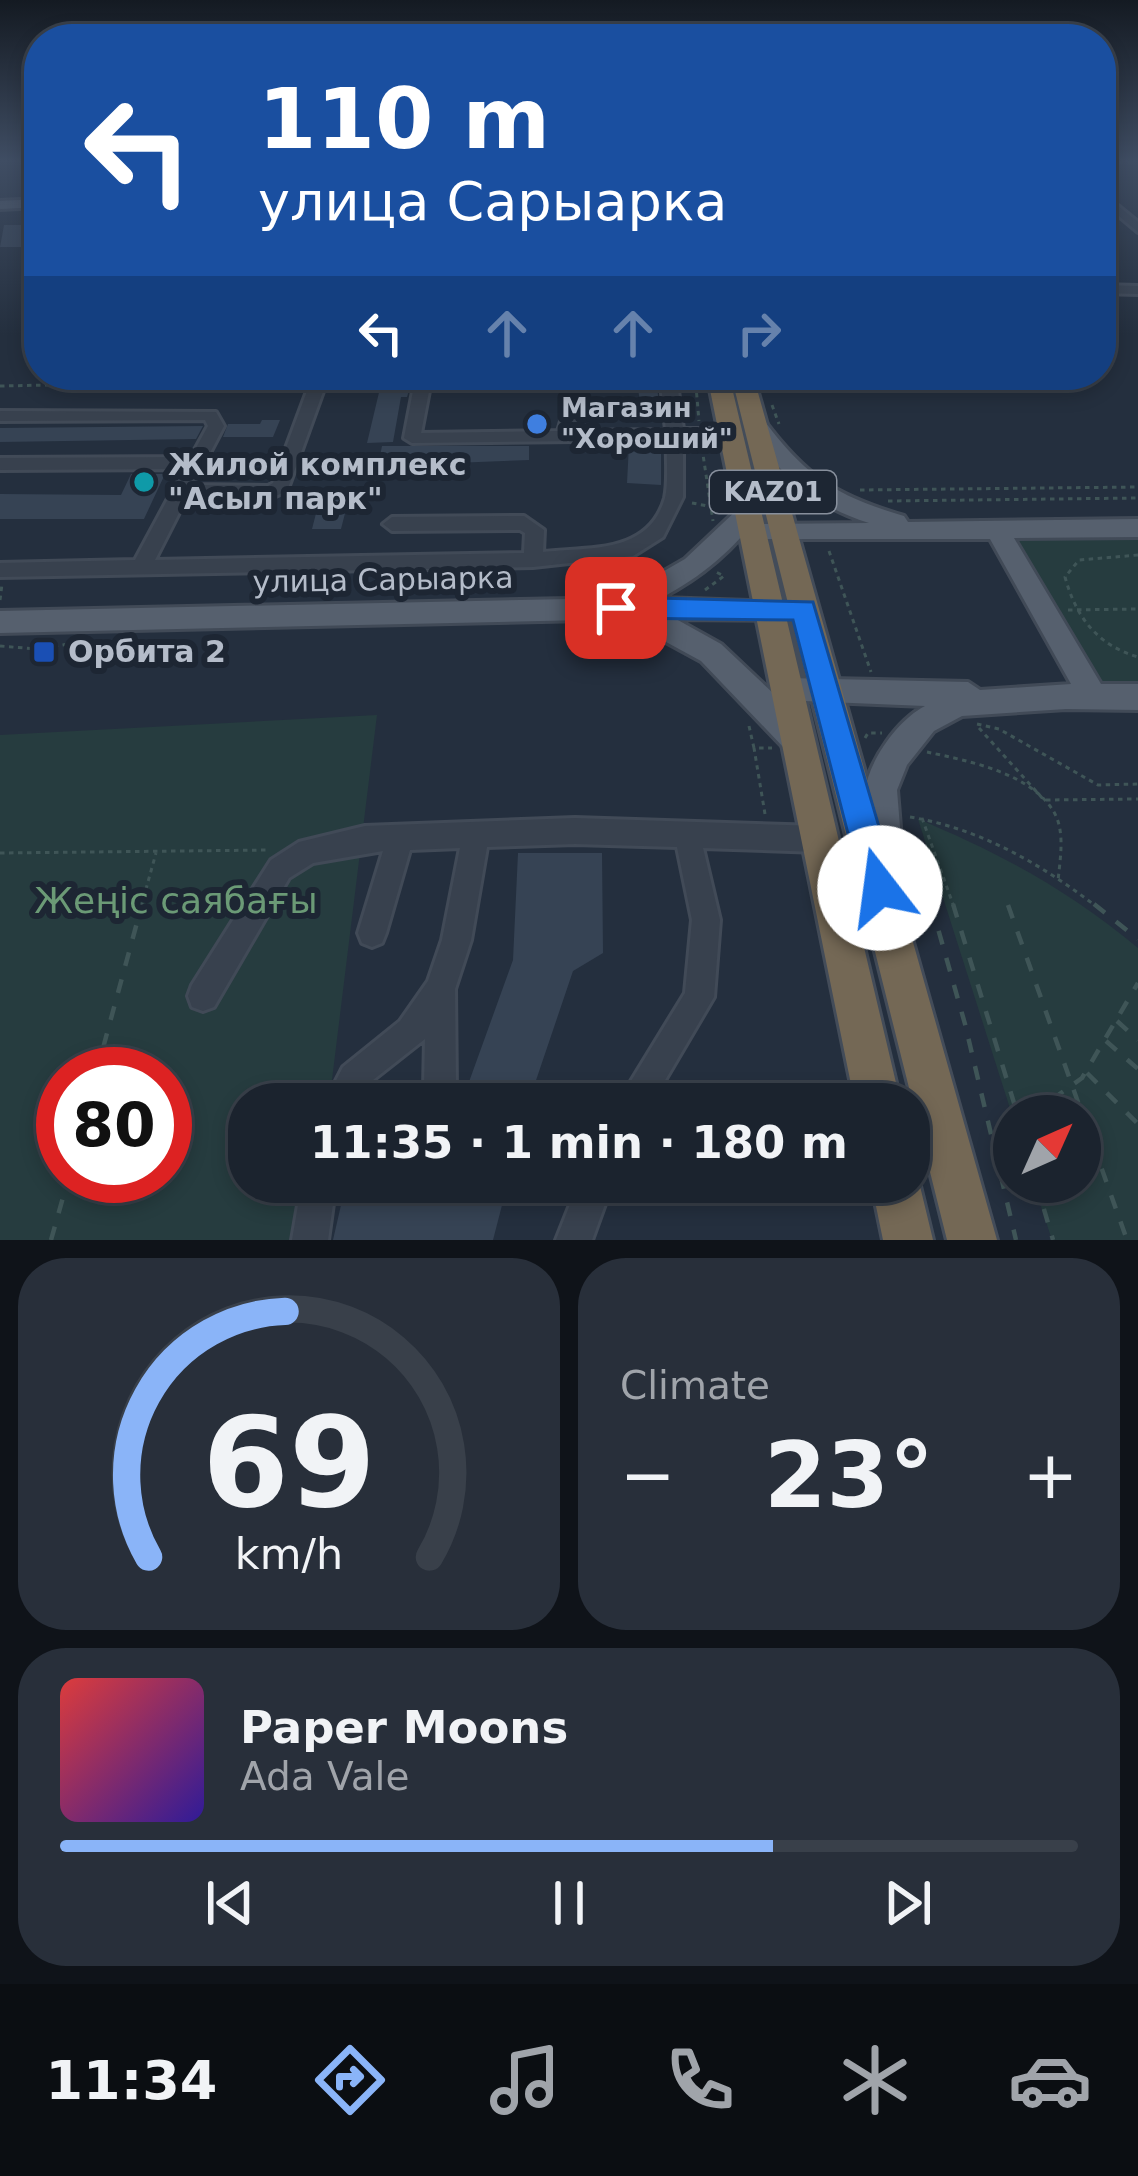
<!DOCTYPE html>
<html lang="en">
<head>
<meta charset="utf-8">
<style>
  body { margin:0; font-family:"DejaVu Sans",sans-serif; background:#282f3a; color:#f1f3f6; height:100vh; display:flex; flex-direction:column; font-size:45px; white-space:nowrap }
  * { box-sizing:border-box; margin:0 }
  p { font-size:39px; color:#a0a4aa }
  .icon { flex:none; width:66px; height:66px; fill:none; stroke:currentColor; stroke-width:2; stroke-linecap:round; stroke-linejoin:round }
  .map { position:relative; height:1240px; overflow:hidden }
  .sheet { display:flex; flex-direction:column; gap:18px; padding:18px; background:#0f1319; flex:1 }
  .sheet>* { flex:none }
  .guide { position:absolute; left:24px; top:24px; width:1092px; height:366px; border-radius:48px; box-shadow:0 6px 18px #0003,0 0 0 3px #39404a; background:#1a4fa0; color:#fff; overflow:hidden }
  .needle { width:78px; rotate:45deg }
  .buttons { position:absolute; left:993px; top:1095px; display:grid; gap:24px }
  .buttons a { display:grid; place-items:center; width:108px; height:108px; border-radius:50%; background:#1b232e; box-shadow:0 6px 18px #0003,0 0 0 3px #39404a; font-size:60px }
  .speed { position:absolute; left:36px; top:1047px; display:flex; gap:24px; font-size:60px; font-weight:700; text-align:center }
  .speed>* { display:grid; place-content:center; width:156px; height:156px; border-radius:50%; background:#1b232e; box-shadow:0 6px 18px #0003,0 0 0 3px #39404a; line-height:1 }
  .speed .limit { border:18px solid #d22; background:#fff; color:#111 }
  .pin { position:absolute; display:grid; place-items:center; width:102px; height:102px; color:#fff; margin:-51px; border-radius:24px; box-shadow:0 6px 18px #0006 }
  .me { position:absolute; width:132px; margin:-66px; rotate:345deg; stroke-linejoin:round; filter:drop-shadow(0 0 9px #0008) }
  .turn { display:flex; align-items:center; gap:42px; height:252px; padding:0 36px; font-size:54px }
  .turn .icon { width:156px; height:156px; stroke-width:2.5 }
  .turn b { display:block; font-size:84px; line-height:102px }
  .lanes { display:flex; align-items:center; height:114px; padding:0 36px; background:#0003; justify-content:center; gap:60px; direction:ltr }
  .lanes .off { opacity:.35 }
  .big { font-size:90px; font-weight:700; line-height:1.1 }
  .sheet .card { flex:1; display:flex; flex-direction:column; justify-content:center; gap:18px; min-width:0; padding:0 42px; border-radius:48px; background:#282f3a }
  .sheet .dial { align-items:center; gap:0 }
  .dial svg { height:312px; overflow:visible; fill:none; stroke:#39404a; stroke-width:7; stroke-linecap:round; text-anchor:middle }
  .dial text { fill:#f1f3f6; stroke:none }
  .song { display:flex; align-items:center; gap:36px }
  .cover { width:144px; height:144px; border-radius:18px; background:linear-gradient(135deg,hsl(0 70% 55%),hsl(250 70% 35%)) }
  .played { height:12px; border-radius:6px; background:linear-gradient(90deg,#8ab4f8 70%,#39404a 70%) }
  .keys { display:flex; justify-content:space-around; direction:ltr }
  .heat { display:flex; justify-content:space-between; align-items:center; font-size:66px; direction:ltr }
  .sheet .tiles { flex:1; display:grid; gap:18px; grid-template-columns:1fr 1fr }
  .card:last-child { grid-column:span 2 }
  .trip { position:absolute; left:228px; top:1083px; width:702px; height:120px; border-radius:48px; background:#1b232e; box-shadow:0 6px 18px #0003,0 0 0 3px #39404a; font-weight:700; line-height:120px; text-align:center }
  .tab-bar { display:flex; height:192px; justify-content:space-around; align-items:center; background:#0b0e12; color:#a0a4aa }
  .tab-bar .icon { width:84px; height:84px }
  .tab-bar .active { color:#8ab4f8 }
  .tab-bar b { font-size:54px; color:#f1f3f6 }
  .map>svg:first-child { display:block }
  .green { fill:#263c3f; fill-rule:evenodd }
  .building { fill:#364354 }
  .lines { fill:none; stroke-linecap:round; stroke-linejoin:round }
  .minor-casing { stroke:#414a57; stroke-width:6 }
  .major-casing { stroke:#414a57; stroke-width:6 }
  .highway-casing { stroke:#434c59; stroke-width:6 }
  .path-far1 { stroke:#3f5557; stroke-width:3; stroke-dasharray:4.5 4.5; stroke-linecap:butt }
  .path { stroke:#3f5557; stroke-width:4.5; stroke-dasharray:14 14; stroke-linecap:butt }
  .minor { fill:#38414e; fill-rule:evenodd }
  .major { fill:#56606e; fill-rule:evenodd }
  .highway { fill:#746855; fill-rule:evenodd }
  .route { fill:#1a73e8; stroke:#114b97; stroke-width:3 }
  .shop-dot { fill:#3f7fe0; stroke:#1d2633; stroke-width:4.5 }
  .culture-dot { fill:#0f9aa8; stroke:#1d2633; stroke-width:4.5 }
  .transit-dot { fill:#1a4fb4; stroke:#1d2633; stroke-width:4.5 }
  .labels { text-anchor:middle; stroke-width:12; stroke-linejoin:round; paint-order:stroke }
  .far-poi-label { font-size:27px; font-weight:bold; fill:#b4bcc9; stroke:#1d2633; text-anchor:start }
  .shield { fill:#1d2633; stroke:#878f9c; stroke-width:3 }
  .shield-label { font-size:27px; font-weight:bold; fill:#b4bcc9 }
  .poi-label { font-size:30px; font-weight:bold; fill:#b4bcc9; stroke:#1d2633; text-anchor:start }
  .street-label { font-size:30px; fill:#b4bcc9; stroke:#1d2633 }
  .near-park-label { font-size:36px; fill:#6b9a76; stroke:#1d2633 }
</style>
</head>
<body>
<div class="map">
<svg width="1138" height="1240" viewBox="0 0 1138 1240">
  <rect width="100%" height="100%" fill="#242f3e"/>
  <!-- green -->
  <path class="green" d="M1138 539V684L1089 685 1012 540Z
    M377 715 329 1104H249V1182H320L313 1240H0V735ZM63 1074H165V1176H63Z
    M918 819C1000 853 1070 891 1138 948V1240H1052L1033 1182H1080V1116H1014V1121Z"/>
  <!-- building -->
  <path class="building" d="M4 225H39V247H0Z
    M636 375H656L660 416H642Z
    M381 384H411L407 397H401L393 442 367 443Z
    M262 420H280L273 437H223L228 424H260Z
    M203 426 196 439 0 442V428Z
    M629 445 661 446V485L627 483Z
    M382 446H529V460L378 466Z
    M131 474H165L144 519H0V494L121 495Z
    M322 490H351L341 529H312Z
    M518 853H602L603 953 573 971 528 1104H461L513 960Z
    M432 1182H508L493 1240H333L344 1192 425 1200Z"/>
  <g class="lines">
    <!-- minor casing -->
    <g class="minor-casing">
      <path id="minor" d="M1101 192 1138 222V232L1101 201Z
        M1101 285 1138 286V294L1101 293Z
        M313 375H329L287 491 271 498 187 497 155 560 524 553 525 533 520 530 392 531 383 524 392 517 524 516 544 530 543 552C590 547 649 554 665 498 669 481 666 458 667 440L412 443 404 438 414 386 422 381 430 386 421 433 558 431 575 375H591L574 431 666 430 660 375H676L683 429H731L739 434 731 439 683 440V497L663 537 633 556 533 567 0 577V563L135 560 184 469 0 470V458L191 457 208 426 205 420 0 421V411L216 412 224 426 193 485 268 486 273 483Z
        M575 818 819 826 828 830 832 839 828 848 819 852 703 848 720 920 714 997 651 1104H617L685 993 692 920 677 847 575 844 487 847 471 940 455 989 456 1090 450 1104H418L424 1089 425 1039 373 1080 356 1104H324L343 1067 400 1021 428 981 442 940 460 848 410 850 386 933 382 943 372 947 362 943 358 933 383 851 313 863 289 878 214 1007 203 1011 192 1007 188 996 192 985 271 860 299 842 365 826Z
        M302 1182H336L328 1240H292Z
        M579 1182H613L592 1240H556Z"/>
    </g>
    <!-- major casing -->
    <g class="major-casing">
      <path id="major" d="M39 199V207L0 209V201Z
        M756 418 763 419C806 477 836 496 904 516L908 522 1138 519V537L1014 538 1101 684H1138V710L1066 709 962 716 934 731 907 765 897 790 904 877 899 889 887 894 875 889 870 877C868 850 860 816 865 790 870 759 898 720 925 706L780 700 812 740 808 750 797 754 786 750 701 661 633 624 630 619 0 633V611L617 598 685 559 740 507 748 505 760 513C735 549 700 578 661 598L813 603 817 610 813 617 804 620 676 619 721 644 773 693 776 681 786 678 968 682 980 690 1071 684 990 539H755L752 533 755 527 764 524 869 523C811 505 779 473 745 424Z"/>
    </g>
    <!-- highway casing -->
    <g class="highway-casing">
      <path id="highway" d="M707 375H729L901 1104H855Z
        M731 375H753L997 1240H947Z
        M909 1163 919 1182 933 1240H883L871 1182H909Z"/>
    </g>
    <!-- path-far1 -->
    <path class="path-far1" d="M1101 162H1138
      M39 339 32 348H39
      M695 375 699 421
      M0 386 300 380
      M772 405 779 424
      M702 448 713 521
      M860 490 1138 487
      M888 501 1138 498
      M692 503 724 509
      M829 551 871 672
      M1138 555 1079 560 1065 577C1076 617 1097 645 1138 657
      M705 590 724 576 716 572
      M0 600 2 584
      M1068 610 1138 609
      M0 646 36 649 88 641
      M977 724 999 729 1098 785 1138 784
      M749 726 754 748
      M979 728 1044 800 1138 799
      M865 738 868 733H882
      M927 752C968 761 1033 773 1055 814 1065 833 1060 860 1058 881
      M765 814 754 748H772
      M910 817C981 829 1041 864 1097 907
      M922 818 954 907
      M911 835 932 907
      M0 853 268 850
      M141 907 156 853"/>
    <!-- path -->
    <path class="path" d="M931 904 965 1024 1016 1240
      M953 904 1018 1116
      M1094 904 1138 939
      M1008 905 1127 1240
      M1117 1021 1138 1040
      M1106 1041 1138 1069
      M1087 1073 1138 1124
      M96 1074 142 904
      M1029 1116 1082 1078 1138 983
      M992 1143 1014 1127
      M1036 1182 1053 1240
      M51 1240 69 1176"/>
    <!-- minor -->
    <use href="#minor" class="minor"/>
    <!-- major -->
    <use href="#major" class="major"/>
    <!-- highway -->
    <use href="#highway" class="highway"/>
  </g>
  <!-- sky -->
  <linearGradient id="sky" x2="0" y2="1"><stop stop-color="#141a22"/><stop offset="0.48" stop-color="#3f4d63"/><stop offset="1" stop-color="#3f4d63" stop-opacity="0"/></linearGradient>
  <rect width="1138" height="335" fill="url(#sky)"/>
  <!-- route -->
  <path class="route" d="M616 597 813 602 897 888 892 901 880 906 867 901 862 888 793 620 616 618 602 608Z"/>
  <!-- markers -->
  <circle class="shop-dot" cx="537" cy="424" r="12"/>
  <circle class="culture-dot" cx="144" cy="482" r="12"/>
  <rect class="transit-dot" x="32" y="640" width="24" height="24" rx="6"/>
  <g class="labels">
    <!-- far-poi labels -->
    <g class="far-poi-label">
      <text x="561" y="417">Магазин<tspan x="561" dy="31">"Хороший"</tspan></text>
    </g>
    <!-- shield labels -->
    <rect class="shield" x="710" y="471" width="126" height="42" rx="9"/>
    <g class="shield-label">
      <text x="773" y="501">KАZ01</text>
    </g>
    <!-- poi labels -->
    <g class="poi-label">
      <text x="168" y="475">Жилой комплекс<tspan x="168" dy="34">"Асыл парк"</tspan></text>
      <text x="68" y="662">Орбита 2</text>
    </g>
    <!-- street labels -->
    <g class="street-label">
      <text transform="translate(383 580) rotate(-1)" y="10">улица Сарыарка</text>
    </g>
    <!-- near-park labels -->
    <g class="near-park-label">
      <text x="176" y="913">Жеңіс саябағы</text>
    </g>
  </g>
</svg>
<div class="buttons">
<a><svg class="needle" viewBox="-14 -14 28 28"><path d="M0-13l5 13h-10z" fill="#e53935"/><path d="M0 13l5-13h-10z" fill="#a0a4aa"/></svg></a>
</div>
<div class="speed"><div class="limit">80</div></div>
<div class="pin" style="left:616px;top:608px;background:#d93025"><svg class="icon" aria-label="arrive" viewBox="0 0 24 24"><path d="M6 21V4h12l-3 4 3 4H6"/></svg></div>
<svg class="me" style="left:880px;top:888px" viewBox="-20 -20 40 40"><circle r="19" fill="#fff"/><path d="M0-13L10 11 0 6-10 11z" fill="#1a73e8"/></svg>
<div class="trip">11:35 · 1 min · 180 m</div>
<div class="guide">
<div class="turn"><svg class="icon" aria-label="left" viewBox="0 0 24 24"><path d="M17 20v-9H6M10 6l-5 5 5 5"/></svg><div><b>110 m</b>улица Сарыарка</div></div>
<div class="lanes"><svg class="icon" aria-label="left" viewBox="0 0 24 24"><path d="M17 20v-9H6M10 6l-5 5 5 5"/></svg><svg class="icon off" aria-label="ahead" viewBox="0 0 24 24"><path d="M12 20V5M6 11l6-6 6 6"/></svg><svg class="icon off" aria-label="ahead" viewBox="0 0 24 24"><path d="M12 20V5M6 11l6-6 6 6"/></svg><svg class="icon off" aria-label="right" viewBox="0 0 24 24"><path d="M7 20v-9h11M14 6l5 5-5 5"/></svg></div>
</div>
</div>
<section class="sheet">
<div class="tiles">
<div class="card dial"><svg viewBox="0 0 100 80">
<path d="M14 69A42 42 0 1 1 86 69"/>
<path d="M14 69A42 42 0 0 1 49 6" stroke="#8ab4f8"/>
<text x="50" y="56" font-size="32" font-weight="700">69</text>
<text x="50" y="72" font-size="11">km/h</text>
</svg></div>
<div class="card"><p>Climate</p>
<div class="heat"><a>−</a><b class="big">23°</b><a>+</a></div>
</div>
<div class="card">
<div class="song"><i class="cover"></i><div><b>Paper Moons</b><p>Ada Vale</p></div></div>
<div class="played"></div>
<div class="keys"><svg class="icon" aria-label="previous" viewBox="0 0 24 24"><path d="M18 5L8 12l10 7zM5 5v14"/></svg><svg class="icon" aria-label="pause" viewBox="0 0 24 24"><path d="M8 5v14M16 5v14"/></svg><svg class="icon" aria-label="next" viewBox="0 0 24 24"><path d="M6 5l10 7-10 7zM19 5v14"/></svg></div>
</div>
</div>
</section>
<nav class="tab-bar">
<b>11:34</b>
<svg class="icon active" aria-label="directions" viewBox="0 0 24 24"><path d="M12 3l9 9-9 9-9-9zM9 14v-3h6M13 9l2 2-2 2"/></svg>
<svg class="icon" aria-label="music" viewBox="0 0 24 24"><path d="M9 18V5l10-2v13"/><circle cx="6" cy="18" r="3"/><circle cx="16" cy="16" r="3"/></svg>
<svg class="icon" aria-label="phone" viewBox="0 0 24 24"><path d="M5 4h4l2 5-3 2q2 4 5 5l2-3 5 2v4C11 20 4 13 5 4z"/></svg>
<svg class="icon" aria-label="climate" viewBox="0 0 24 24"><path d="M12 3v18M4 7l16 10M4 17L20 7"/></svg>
<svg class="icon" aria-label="car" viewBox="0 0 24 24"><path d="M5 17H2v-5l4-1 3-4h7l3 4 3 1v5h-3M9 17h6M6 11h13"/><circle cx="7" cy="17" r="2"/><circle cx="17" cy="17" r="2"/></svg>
</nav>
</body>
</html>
